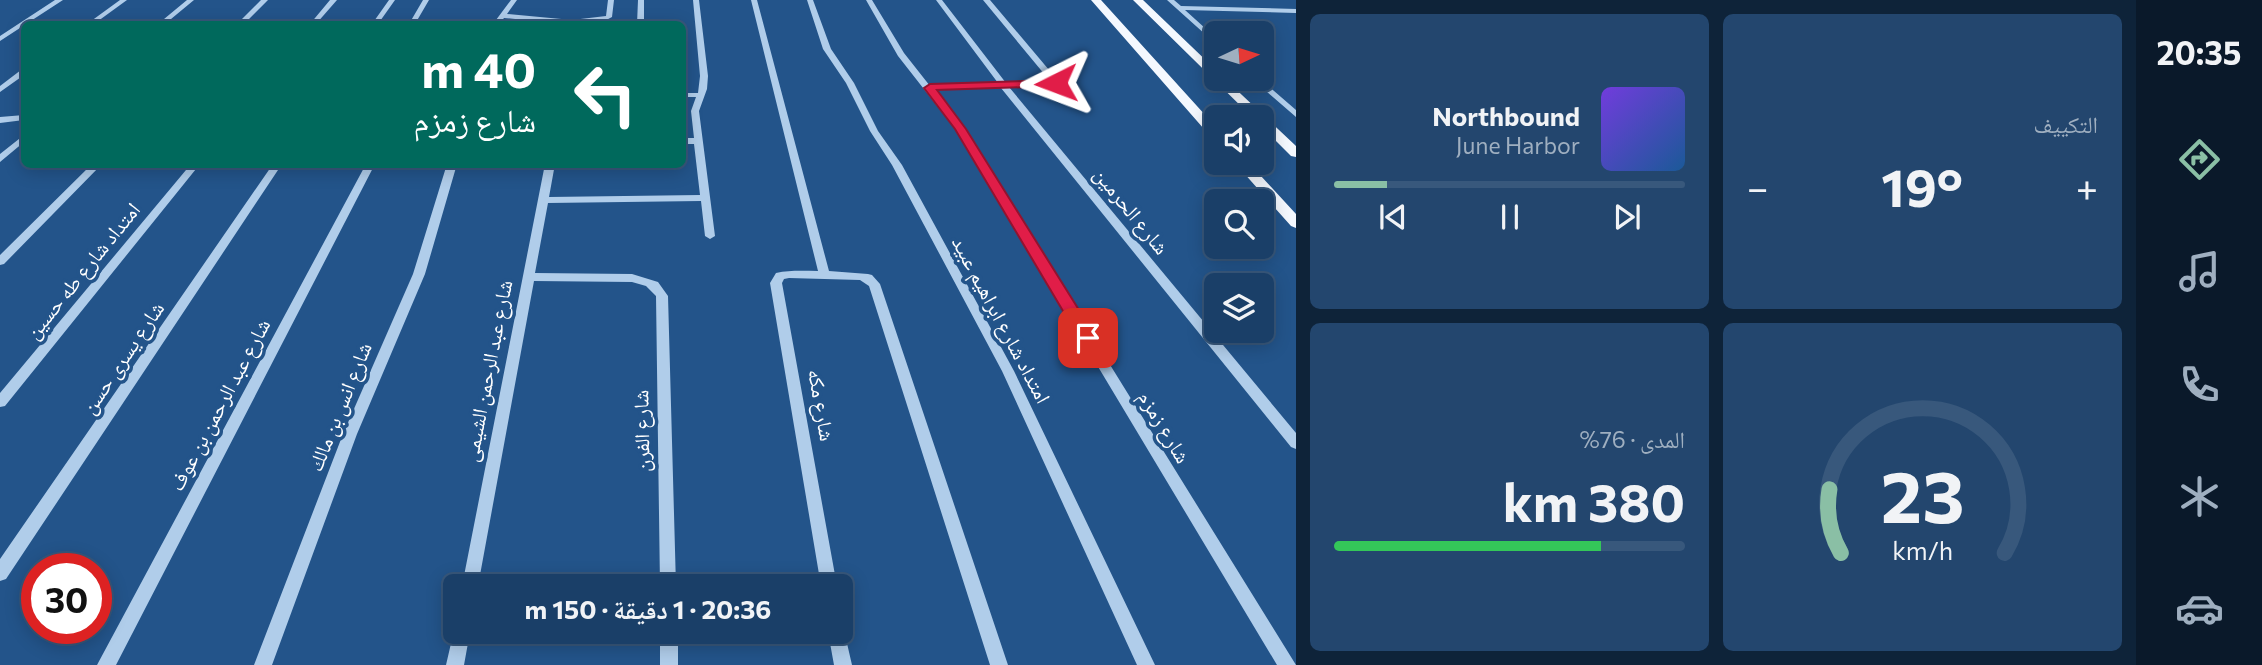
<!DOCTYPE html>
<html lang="ar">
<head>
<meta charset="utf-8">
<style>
  body { margin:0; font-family:Commissioner,"Noto Naskh Arabic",sans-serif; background:#23466e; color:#f1f3f6; direction:rtl; height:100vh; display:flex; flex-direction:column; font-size:26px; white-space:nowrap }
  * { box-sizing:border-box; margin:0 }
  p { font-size:23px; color:#9fafc0 }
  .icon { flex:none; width:38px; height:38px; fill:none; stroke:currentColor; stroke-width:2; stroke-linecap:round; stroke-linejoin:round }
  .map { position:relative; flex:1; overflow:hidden; direction:ltr }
  .side { display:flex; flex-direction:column; gap:14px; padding:14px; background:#0e2339; width:840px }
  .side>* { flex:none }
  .top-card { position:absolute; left:21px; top:21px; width:665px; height:147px; border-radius:10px; box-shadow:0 4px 18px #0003,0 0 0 2px #38587c; direction:rtl; background:#00695c; color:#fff; overflow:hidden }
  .needle { width:46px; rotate:86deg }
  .controls { position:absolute; left:1204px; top:21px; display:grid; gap:14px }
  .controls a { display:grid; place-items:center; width:70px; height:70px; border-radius:10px; background:#1a3f68; box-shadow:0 4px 18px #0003,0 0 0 2px #38587c; font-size:35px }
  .speed { position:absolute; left:21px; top:553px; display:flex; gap:14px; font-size:35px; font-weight:700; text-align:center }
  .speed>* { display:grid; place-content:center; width:91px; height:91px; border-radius:50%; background:#1a3f68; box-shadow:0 4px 18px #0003,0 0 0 2px #38587c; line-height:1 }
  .speed .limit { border:10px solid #d22; background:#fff; color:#111 }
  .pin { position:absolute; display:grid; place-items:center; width:60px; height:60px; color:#fff; margin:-30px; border-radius:14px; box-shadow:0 4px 10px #0006 }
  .me { position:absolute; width:77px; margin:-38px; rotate:267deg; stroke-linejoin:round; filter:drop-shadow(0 0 5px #0008) }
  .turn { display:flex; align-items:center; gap:24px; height:147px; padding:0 35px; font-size:32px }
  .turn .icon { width:91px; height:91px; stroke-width:2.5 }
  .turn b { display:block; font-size:49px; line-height:60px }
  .big { font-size:52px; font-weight:700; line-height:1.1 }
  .side .widget { flex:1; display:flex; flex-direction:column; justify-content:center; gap:10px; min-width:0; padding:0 24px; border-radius:10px; background:#23466e }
  .side .dial { align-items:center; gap:0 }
  .dial svg { height:182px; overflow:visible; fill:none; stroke:#38587c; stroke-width:7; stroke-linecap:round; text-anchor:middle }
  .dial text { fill:#f1f3f6; stroke:none }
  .song { display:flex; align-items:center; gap:21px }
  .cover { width:84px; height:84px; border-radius:10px; background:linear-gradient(135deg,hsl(260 70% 55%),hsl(210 70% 35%)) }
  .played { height:7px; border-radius:4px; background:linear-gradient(90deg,#8abfa5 15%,#38587c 15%) }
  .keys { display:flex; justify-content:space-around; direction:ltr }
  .heat { display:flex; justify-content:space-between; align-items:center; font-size:38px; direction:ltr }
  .charge { height:10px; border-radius:5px; background:linear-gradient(90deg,#34c759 76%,#38587c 0) }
  .side .tiles { flex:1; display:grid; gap:14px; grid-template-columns:repeat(2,1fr) }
  .trip { position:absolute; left:443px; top:574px; width:410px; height:70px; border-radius:10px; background:#1a3f68; box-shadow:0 4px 18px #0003,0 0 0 2px #38587c; font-weight:700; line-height:70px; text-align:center; direction:rtl }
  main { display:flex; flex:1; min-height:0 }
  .tabs { display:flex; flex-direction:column; width:126px; justify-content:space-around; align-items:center; background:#0a192a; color:#9fafc0 }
  .tabs .icon { width:49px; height:49px }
  .tabs .current { color:#8abfa5 }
  .tabs b { font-size:32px; color:#f1f3f6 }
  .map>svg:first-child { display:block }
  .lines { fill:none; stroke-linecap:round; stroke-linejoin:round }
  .minor { fill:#b0cdea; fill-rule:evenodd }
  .major { fill:#f4f8fe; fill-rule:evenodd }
  .route { fill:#e11d48; stroke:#92132f; stroke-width:2 }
  .labels { text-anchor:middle; stroke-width:7; stroke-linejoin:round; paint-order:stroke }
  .street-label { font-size:21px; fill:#fff; stroke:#23548a }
</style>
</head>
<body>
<main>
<nav class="tabs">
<b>20:35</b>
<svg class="icon current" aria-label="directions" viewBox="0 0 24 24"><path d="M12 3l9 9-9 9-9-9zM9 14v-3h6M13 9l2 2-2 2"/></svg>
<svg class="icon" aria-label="music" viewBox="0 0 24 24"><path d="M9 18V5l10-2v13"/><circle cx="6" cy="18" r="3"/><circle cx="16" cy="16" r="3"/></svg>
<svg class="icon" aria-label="phone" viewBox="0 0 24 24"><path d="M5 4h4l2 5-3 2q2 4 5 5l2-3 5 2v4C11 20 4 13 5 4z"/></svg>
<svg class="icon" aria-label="climate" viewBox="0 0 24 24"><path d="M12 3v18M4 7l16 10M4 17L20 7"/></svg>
<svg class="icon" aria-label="car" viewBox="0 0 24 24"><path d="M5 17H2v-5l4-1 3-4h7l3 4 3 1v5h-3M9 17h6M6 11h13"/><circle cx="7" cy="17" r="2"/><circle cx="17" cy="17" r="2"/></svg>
</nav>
<section class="side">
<div class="tiles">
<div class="widget"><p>التكييف</p>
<div class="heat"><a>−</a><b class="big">19°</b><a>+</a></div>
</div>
<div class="widget">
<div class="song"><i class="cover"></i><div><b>Northbound</b><p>June Harbor</p></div></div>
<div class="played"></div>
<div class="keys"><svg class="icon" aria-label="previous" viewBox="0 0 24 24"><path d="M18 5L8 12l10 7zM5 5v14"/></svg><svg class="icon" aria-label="pause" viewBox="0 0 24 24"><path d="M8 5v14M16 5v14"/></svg><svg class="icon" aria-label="next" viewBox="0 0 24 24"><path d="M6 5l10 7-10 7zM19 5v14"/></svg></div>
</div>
<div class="widget dial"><svg viewBox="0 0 100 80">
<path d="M14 69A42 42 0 1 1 86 69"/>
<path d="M14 69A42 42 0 0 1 9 41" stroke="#8abfa5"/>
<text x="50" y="56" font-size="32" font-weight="700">23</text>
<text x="50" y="72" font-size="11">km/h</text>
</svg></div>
<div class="widget"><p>المدى · 76%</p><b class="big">380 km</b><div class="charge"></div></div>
</div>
</section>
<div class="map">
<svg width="1296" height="665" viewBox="0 0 1296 665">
  <rect width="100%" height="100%" fill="#23548a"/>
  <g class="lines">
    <!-- minor -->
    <path class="minor" d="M55 0H63L0 41V36Z
      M120 0H127L94 24H87Z
      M187 0H194L165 24H158Z
      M261 0H268L244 24H237Z
      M330 0H337L316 24H310Z
      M389 0H395L378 24H372Z
      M423 0H429L415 24H409Z
      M511 0H517L507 14 572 20 606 16 608 0H614L612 17C586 32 534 20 504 18L499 24H493Z
      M638 0H644V24H637Z
      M693 0H699L708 76 707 89 699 111 715 236 710 239 705 236 701 201 548 203 535 273 632 274 658 282 668 296 676 586H660L656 296 646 286 632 282 534 281 478 586H462L545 164H555L549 197 700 195 694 144H682V138H694L691 111 696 97H682V93H698L700 76Z
      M751 0H757L829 271 868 274 872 275 880 284 1008 665H990L869 286 860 280 789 278 784 279 782 283 837 586H821L770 283 776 273C790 270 803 271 818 271Z
      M807 0H813L831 49 854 83 878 131 902 165 1014 371 1155 665H1137L1002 371 892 165 870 131 846 83 823 49Z
      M866 0H872L904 53 930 86 998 83 936 0H942L1006 83 1050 81 983 0H990L1060 83 1056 85 1009 87 1296 433V449L1291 447 1001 88 934 90 964 129 1296 665H1277L956 130 898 56Z
      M1167 0H1174L1181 6 1296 9V13L1185 10 1216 38V44Z
      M21 70H24V75L0 92V86Z
      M1252 79H1260L1296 110V117Z
      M24 115V120L0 123V117Z
      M24 135V142L0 162V154Z
      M92 164H102L4 264 0 265V255Z
      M191 164H200L5 406 0 407V393Z
      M273 164H282L6 579 0 581V559Z
      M366 164H375L116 665H97Z
      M447 164H457L425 274 357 434 272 665H254L343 434 413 274Z
      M840 625 843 626 852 665H834L828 632H840Z
      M455 626V632H470L464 665H446Z
      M660 632H678V665H660Z"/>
    <!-- major -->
    <path class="major" d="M1091 0H1101L1216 127V138L1211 137Z
      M1133 0H1143L1216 70V79H1225L1296 146V157L1291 156 1262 127V117H1252Z
      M1235 163H1249L1296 214V228L1291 226Z"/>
  </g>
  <!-- route -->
  <path class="route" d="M1056 80 1061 83 1060 86 937 90 966 129 1094 334 1096 338 1094 343H1082L955 129 924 88 930 84Z"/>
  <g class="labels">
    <!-- street labels -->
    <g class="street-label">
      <text transform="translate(1131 211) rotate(51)" y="7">شارع الحرمين</text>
      <text transform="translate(83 271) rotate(-51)" y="7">امتداد شارع طه حسين</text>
      <text transform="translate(1001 320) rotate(62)" y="7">امتداد شارع ابراهيم عبيد</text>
      <text transform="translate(123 358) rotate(-56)" y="7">شارع يسرى حسن</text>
      <text transform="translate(488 371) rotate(-79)" y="7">شارع عبد الرحمن الشيمى</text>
      <text transform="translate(220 405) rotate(-62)" y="7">شارع عبد الرحمن بن عوف</text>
      <text transform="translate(821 405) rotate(80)" y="7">شارع مكه</text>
      <text transform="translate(340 407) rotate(-68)" y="7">شارع انس بن مالك</text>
      <text transform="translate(1164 427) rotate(59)" y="7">شارع زمزم</text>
      <text transform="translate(642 431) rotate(-91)" y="7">شارع الفرن</text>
    </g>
  </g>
</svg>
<div class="controls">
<a><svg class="needle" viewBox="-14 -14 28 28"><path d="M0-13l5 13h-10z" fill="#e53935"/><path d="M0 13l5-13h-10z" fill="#9fafc0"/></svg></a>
<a><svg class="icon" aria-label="sound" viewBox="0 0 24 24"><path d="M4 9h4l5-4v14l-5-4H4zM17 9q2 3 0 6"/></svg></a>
<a><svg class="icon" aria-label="search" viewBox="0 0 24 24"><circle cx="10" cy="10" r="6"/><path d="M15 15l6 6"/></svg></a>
<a><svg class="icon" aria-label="layers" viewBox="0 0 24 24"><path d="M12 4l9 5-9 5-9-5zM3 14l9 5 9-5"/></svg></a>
</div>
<div class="speed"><div class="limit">30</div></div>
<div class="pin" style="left:1088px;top:338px;background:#d93025"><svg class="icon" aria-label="arrive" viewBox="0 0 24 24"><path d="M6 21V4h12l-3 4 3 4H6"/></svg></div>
<svg class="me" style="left:1056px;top:83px" viewBox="-20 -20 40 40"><path d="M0-17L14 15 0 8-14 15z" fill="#e11d48" stroke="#fff" stroke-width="4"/></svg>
<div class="trip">20:36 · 1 دقيقة · 150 m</div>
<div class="top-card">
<div class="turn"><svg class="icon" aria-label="left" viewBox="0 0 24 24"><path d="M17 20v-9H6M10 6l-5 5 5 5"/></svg><div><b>40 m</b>شارع زمزم</div></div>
</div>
</div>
</main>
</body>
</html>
